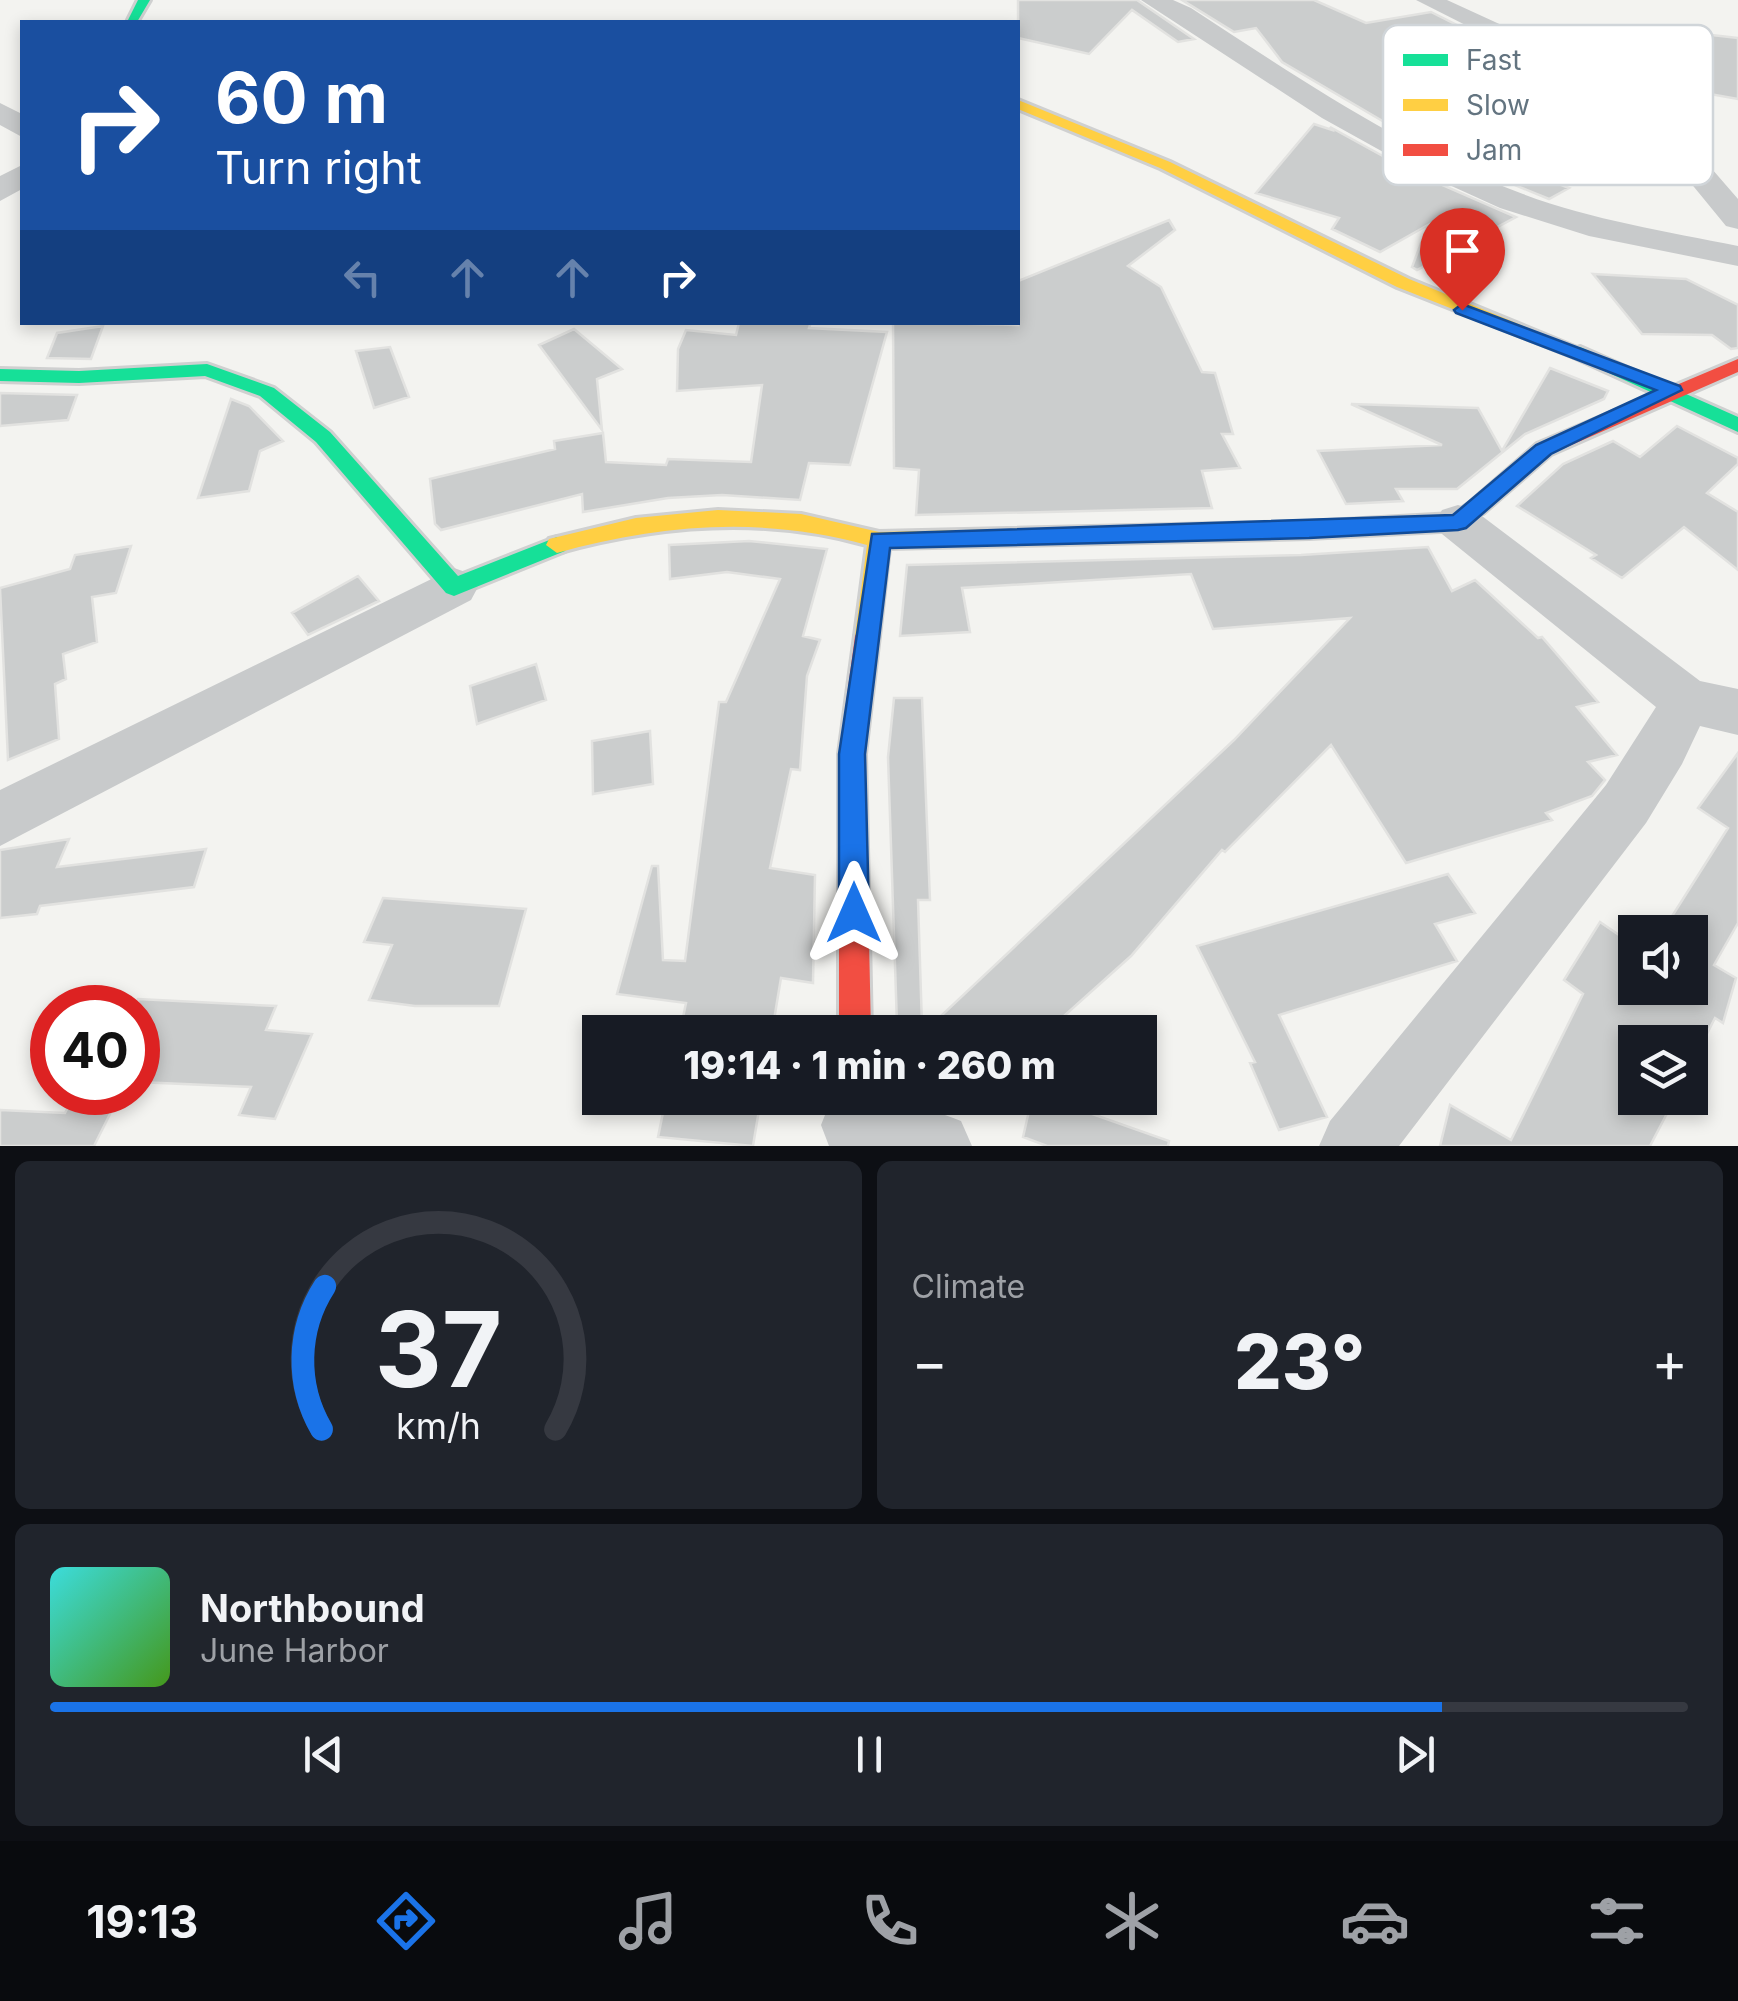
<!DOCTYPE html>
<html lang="en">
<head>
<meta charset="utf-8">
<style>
  body { margin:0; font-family:Inter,sans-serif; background:#20242c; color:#f1f3f6; height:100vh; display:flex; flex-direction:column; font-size:38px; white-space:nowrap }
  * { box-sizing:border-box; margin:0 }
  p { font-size:32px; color:#9ea1a6 }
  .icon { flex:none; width:55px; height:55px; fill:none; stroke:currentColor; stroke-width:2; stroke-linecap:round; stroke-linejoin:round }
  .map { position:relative; height:1146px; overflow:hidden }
  .drawer { display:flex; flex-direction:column; gap:15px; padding:15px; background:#0d0f14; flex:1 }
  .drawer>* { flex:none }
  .hud { position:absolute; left:20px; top:20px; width:1000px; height:305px; border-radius:0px; box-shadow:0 5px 15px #0003; background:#1a4fa0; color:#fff; overflow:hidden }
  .controls { position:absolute; left:1618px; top:915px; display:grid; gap:20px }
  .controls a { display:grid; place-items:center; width:90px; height:90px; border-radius:0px; background:#171b24; box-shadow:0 5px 15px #0003; font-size:50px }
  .speed { position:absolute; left:30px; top:985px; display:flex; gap:20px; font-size:50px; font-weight:700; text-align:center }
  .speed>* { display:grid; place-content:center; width:130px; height:130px; border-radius:50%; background:#171b24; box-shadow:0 5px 15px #0003; line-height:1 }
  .speed .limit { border:15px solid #d22; background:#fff; color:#111 }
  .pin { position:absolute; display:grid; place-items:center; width:85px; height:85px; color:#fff; margin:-102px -42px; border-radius:50% 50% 50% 0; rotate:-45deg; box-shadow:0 0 10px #0007 }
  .pin .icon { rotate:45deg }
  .me { position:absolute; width:110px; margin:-55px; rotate:0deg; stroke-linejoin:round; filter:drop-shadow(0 0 8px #0008) }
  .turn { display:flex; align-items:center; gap:35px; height:210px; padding:0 30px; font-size:45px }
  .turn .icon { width:130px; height:130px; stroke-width:2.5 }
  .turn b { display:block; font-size:70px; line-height:85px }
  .lanes { display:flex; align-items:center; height:95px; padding:0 30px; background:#0003; justify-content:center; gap:50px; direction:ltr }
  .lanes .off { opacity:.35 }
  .big { font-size:75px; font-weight:800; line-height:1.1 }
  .drawer .card { flex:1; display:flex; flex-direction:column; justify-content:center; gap:15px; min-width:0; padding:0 35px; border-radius:15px; background:#20242c }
  .drawer .dial { align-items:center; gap:0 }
  .dial svg { height:260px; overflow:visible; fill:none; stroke:#363941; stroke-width:7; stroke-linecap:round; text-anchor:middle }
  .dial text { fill:#f1f3f6; stroke:none }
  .song { display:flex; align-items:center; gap:30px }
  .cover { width:120px; height:120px; border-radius:15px; background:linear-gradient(135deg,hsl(180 70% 55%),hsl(100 70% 35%)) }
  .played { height:10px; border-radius:5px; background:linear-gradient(90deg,#1a73e8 85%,#363941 85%) }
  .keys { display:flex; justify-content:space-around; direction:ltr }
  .heat { display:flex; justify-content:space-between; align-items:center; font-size:55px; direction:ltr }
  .drawer .tiles { flex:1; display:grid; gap:15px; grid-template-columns:1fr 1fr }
  .card:last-child { grid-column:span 2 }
  .trip { position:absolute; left:582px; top:1015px; width:575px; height:100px; border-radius:0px; background:#171b24; box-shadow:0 5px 15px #0003; font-weight:800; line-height:100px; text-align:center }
  .menu { display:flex; height:160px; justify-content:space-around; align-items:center; background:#090b0e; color:#9ea1a6 }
  .menu .icon { width:70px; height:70px }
  .menu .on { color:#1a73e8 }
  .menu b { font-size:45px; color:#f1f3f6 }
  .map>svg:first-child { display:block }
  .building { fill:#cbcdcd; stroke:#e2e2e0; stroke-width:2.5 }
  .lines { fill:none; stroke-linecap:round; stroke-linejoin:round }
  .fast-casing { stroke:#cfd0d0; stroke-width:6 }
  .slow-casing { stroke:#cfd0d0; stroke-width:6 }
  .jam-casing { stroke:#cfd0d0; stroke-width:6 }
  .street { fill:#c8cacb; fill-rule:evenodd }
  .fast { fill:#16e098; fill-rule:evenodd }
  .slow { fill:#ffcf43; fill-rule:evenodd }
  .jam { fill:#f24e42; fill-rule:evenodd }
  .route { fill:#1a73e8; stroke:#114b97; stroke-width:2.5 }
  .key { fill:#fff; stroke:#d0d5d9; stroke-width:2.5 }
  .key-label { font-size:28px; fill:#637480 }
</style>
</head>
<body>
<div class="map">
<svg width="1738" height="1146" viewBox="0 0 1738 1146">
  <rect width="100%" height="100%" fill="#f3f3f0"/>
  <!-- building -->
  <path class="building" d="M1018 0H1137L1194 39 1178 42 1132 10 1089 54 1018 38Z
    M1182 0H1314L1366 23 1431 12 1499 46 1552 61 1473 63 1389 106 1457 136 1449 140 1569 188 1549 199 1437 153 1282 62 1256 28 1234 32Z
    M1694 33 1738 38V99L1704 93Z
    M1314 124 1332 130 1330 127 1410 171 1516 217 1417 270 1412 267 1428 225 1380 252 1332 229 1339 218 1256 193Z
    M1169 220 1175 230 1128 266 1161 287 1202 372 1215 373 1233 434H1222L1240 468 1202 471 1212 508 916 515 919 470 894 468 893 322 1018 325V281Z
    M1593 274 1686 279 1738 305V348L1731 349 1712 335 1642 334Z
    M811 322 809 328 887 332 850 465 809 463 800 500 722 495 668 498 583 512 582 494 441 530 435 524 430 479 555 449 554 441 603 433 606 462 666 465 668 459 751 462 762 385 677 391 678 349 686 330 736 335 739 323Z
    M103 326 91 359 47 358 57 333Z
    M574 329 622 369 597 379 602 430 539 345Z
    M390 347 409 397 374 408 356 351Z
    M1550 368 1608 391 1604 399 1525 434 1457 489H1396L1403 501 1346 504 1318 451 1442 445 1351 404 1478 408 1502 451Z
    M0 393 77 395 68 420 0 426Z
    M231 399 249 406 283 441 260 451 249 491 198 498Z
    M1677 426 1738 458V464L1707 493 1738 512V570L1684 527 1622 578 1591 558 1596 555 1517 506 1563 464 1613 441 1640 457Z
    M749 541 827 549 803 636 820 640 807 676 800 770 791 769 770 868 815 875 813 983 781 978 772 1032H680L686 1003 617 994 652 866H658L663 960 685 961 719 702H726L780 579 727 572 670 579 669 545Z
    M131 546 116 593 92 597 97 642 63 654 66 679 55 684 59 739 8 760 0 588 70 569 75 555Z
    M1428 547 1452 591 1475 580 1538 638 1542 637 1598 702 1577 707 1617 755 1588 762 1605 780 1592 796 1546 813 1552 820 1406 863 1331 745 1225 852 1222 850 1131 956 1065 1015 1081 1032H924L1234 740 1350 618 1213 629 1191 574 962 588 970 632 900 636 907 565 1301 555Z
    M358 576 379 601 308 635 292 613Z
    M536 664 546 700 477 724 470 686Z
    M894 698H922L930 900H918L922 1026 897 1025 888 757Z
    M650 731 653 784 593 794 592 741Z
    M1738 753V923L1714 965 1736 978 1723 1023 1715 1018 1690 1067V1042H1635V1098H1675L1650 1146H1440L1450 1105 1511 1140 1583 994 1564 980 1600 922 1635 946V988H1690V932H1662L1728 828 1698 808Z
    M69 839 57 867 206 849 194 887 40 906 37 914 0 918V850Z
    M1448 874 1475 913 1435 924 1457 961 1279 1015 1327 1117 1279 1130 1250 1063 1255 1062 1197 946Z
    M383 898 526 909 499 1006H415L369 1000 392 945 364 942Z
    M138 999 276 1006 266 1030 312 1034 275 1119 239 1115 251 1087 138 1082Z
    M76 1092H121L94 1146H0V1110L65 1113Z
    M666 1098H761L753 1146 658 1137Z
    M1032 1098H1047L1169 1141 1168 1146H1047L1023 1137Z"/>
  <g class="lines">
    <!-- fast casing -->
    <g class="fast-casing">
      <path id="fast" d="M138 0H150L137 22H127Z
        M1580 347 1738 417V432L1574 357V349Z
        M207 364 274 388 330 432 458 576 557 537 568 545 565 551 454 596 446 593 316 442 260 396 205 376 79 383 0 381V369L79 371Z"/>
    </g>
    <!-- slow casing -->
    <g class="slow-casing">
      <path id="slow" d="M1018 100 1170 162 1409 279 1589 353 1586 357H1574L1397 287 1160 168 1018 109Z
        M1475 500 1486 508 1466 528 1458 530 1309 538 889 548 879 636 875 643H859L855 636 867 545C764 516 660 524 557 553L546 545 549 539 636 518 718 510 801 514 879 532 1309 522 1453 514Z"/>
    </g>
    <!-- jam casing -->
    <g class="jam-casing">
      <path id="jam" d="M1738 359V372L1551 454 1483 513 1475 516 1464 508 1537 444Z
        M867 626 875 629 879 636 865 754 871 1032H839V754L855 636 859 629Z"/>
    </g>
    <!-- street -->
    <path class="street" d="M1141 0H1173L1191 8C1297 77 1403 150 1523 194 1592 220 1666 231 1738 246V266L1589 236 1500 208 1412 168 1322 118Z
      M1416 0H1447L1519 33 1600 53 1628 68 1664 100 1699 154 1738 199V229L1726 226 1676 165 1643 111 1610 80 1582 65 1501 43Z
      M0 103 22 114V137L0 125Z
      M22 165V189L0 201V176Z
      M1458 505 1474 510 1700 681 1738 689V735L1700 726 1682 764 1646 823 1399 1146H1319L1330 1121 1606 785 1656 707 1442 534 1435 522 1442 510Z
      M454 568 471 574 478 587 471 600 0 846V790Z
      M837 1098C882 1098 920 1104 961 1121L972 1146H829L821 1125 831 1100Z"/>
    <!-- fast -->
    <use href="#fast" class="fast"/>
    <!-- slow -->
    <use href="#slow" class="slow"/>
    <!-- jam -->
    <use href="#jam" class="jam"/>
  </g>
  <!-- route -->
  <path class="route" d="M1462 304 1680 386 1682 390 1551 454 1466 528 1458 530 1309 538 890 548 865 754 869 913 864 924 854 928 843 924 839 913V754L872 534 1453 515 1536 445 1656 390 1456 313 1454 310Z"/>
  <!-- legend -->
  <rect x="1383" y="25" width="330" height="160" rx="15" class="key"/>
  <rect x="1403" y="54" width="45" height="12" fill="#16e098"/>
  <rect x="1403" y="99" width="45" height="12" fill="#ffcf43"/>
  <rect x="1403" y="144" width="45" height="12" fill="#f24e42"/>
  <g class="key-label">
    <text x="1466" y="70">Fast</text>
    <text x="1466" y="115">Slow</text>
    <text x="1466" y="160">Jam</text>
  </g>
</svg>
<div class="controls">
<a><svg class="icon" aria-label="sound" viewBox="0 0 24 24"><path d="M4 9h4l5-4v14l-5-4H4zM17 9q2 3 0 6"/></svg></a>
<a><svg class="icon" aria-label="layers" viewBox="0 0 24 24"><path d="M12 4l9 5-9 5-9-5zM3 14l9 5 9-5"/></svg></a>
</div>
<div class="speed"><div class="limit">40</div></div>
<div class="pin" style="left:1462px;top:310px;background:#d93025"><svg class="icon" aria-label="arrive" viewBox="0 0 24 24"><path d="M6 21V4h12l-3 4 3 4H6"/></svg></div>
<svg class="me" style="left:854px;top:913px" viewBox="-20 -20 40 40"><path d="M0-17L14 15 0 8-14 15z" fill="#1a73e8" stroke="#fff" stroke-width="4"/></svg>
<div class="trip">19:14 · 1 min · 260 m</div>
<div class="hud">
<div class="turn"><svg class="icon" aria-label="right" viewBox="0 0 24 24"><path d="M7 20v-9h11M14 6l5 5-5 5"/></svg><div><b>60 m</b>Turn right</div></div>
<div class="lanes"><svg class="icon off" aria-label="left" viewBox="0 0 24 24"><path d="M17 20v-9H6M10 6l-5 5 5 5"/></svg><svg class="icon off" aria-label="ahead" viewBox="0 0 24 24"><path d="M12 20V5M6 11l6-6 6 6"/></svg><svg class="icon off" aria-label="ahead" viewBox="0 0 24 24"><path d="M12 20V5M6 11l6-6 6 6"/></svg><svg class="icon" aria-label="right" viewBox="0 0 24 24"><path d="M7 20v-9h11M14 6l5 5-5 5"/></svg></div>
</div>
</div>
<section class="drawer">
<div class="tiles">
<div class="card dial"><svg viewBox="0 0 100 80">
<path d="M14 69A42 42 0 1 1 86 69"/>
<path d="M14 69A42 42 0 0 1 15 25" stroke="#1a73e8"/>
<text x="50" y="56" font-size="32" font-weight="700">37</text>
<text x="50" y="72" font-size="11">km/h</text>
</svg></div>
<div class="card"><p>Climate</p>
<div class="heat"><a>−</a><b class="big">23°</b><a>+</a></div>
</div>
<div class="card">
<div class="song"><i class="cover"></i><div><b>Northbound</b><p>June Harbor</p></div></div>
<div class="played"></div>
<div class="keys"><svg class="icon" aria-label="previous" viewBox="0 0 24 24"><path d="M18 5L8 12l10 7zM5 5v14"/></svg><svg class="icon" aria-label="pause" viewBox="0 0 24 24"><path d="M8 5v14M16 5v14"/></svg><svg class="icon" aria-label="next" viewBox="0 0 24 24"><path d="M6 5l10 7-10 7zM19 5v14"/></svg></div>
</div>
</div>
</section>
<nav class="menu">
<b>19:13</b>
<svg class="icon on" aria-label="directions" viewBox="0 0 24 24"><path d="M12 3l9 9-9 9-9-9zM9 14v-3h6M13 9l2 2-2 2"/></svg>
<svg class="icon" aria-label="music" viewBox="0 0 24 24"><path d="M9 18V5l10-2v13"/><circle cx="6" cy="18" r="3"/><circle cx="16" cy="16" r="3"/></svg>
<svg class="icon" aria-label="phone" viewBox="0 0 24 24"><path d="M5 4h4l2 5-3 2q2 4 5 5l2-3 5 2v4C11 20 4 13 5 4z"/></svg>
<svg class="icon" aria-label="climate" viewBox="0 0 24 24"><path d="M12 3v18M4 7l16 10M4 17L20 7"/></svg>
<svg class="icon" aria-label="car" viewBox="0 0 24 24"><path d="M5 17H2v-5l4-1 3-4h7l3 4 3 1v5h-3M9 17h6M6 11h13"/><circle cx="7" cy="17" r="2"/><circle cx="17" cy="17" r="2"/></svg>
<svg class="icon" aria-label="filters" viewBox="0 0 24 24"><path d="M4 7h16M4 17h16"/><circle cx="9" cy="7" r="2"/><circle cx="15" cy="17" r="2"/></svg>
</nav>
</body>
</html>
